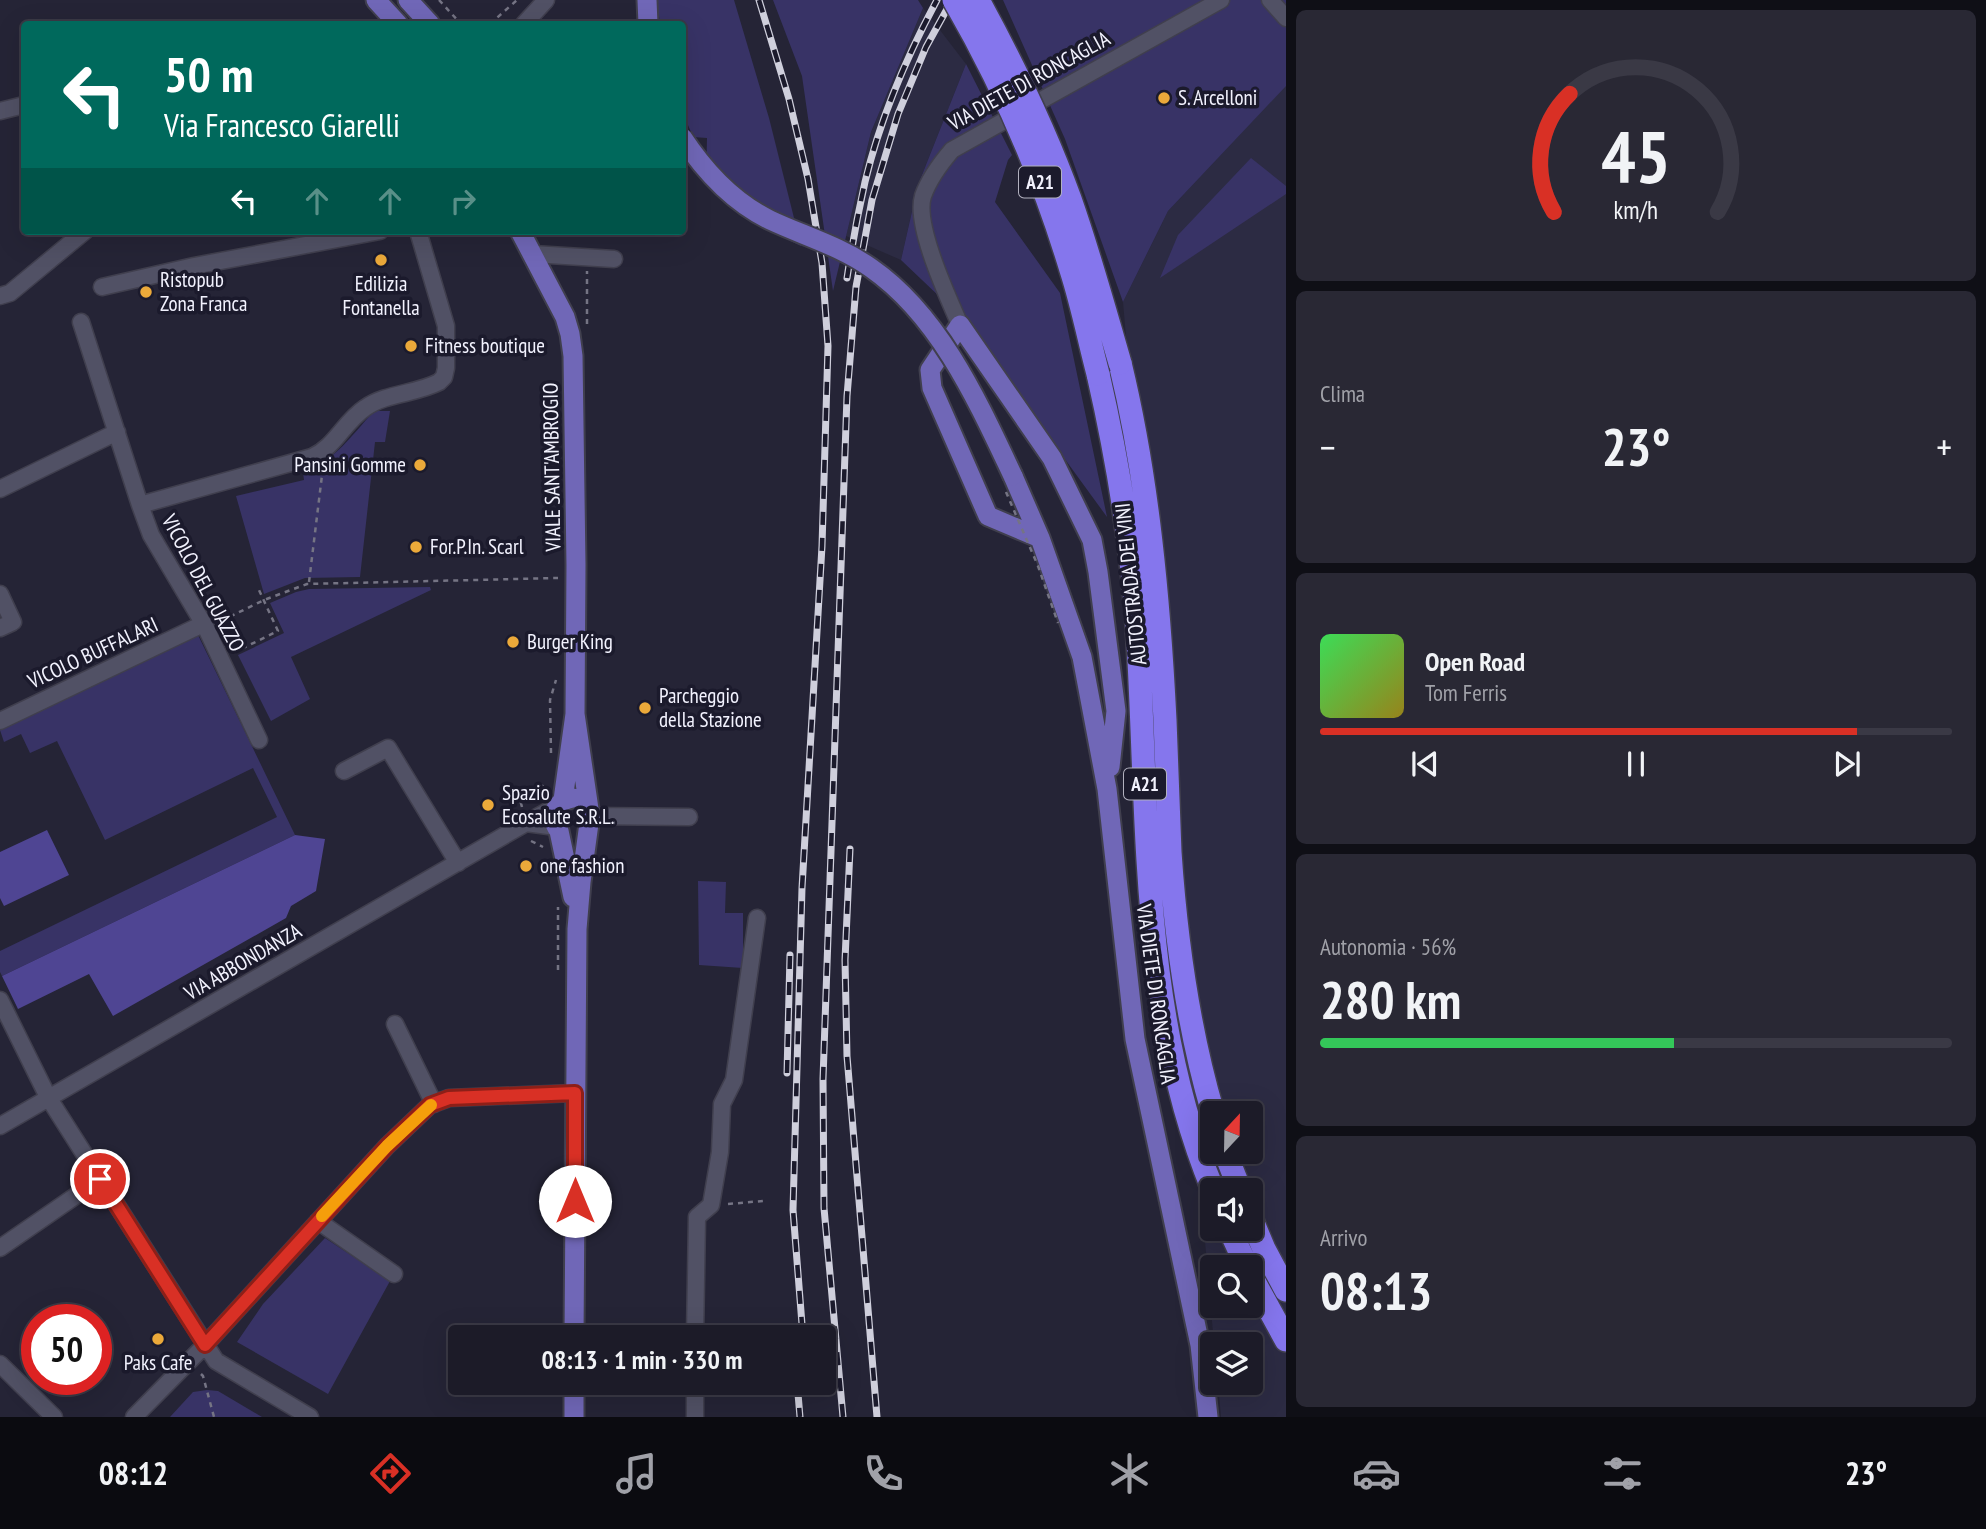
<!DOCTYPE html>
<html lang="it">
<head>
<meta charset="utf-8">
<style>
  body { margin:0; font-family:"PT Sans Narrow",sans-serif; background:#292834; color:#f1f3f6; height:100vh; display:flex; flex-direction:column; font-size:26px; white-space:nowrap }
  * { box-sizing:border-box; margin:0 }
  p { font-size:23px; color:#a0a1a8 }
  .icon { flex:none; width:38px; height:38px; fill:none; stroke:currentColor; stroke-width:2; stroke-linecap:round; stroke-linejoin:round }
  .map { position:relative; flex:1; overflow:hidden }
  .details { display:flex; flex-direction:column; gap:10px; padding:10px; background:#0f0f16; width:700px }
  .details>* { flex:none }
  .top-card { position:absolute; left:21px; top:21px; width:665px; height:214px; border-radius:7px; box-shadow:0 7px 28px #0002,0 0 0 2px #3a3945; background:#00695c; color:#fff; overflow:hidden }
  .needle { width:46px; rotate:22deg }
  .buttons { position:absolute; left:1200px; top:1101px; display:grid; gap:14px }
  .buttons a { display:grid; place-items:center; width:63px; height:63px; border-radius:7px; background:#1c1b28; box-shadow:0 7px 28px #0002,0 0 0 2px #3a3945; font-size:35px }
  .speed { position:absolute; left:21px; top:1304px; display:flex; gap:14px; font-size:35px; font-weight:700; text-align:center }
  .speed>* { display:grid; place-content:center; width:91px; height:91px; border-radius:50%; background:#1c1b28; box-shadow:0 7px 28px #0002,0 0 0 2px #3a3945; line-height:1 }
  .speed .limit { border:10px solid #d22; background:#fff; color:#111 }
  .pin { position:absolute; display:grid; place-items:center; width:60px; height:60px; color:#fff; margin:-30px; border:4px solid #fff; border-radius:50%; box-shadow:0 2px 7px #0007 }
  .me { position:absolute; width:77px; margin:-38px; rotate:0deg; stroke-linejoin:round; filter:drop-shadow(0 0 5px #0008) }
  .turn { display:flex; align-items:center; gap:24px; height:147px; padding:0 28px; font-size:32px }
  .turn .icon { width:91px; height:91px; stroke-width:2.5 }
  .turn b { display:block; font-size:49px; line-height:60px }
  .lanes { display:flex; align-items:center; height:66px; padding:0 28px; background:#0003; justify-content:center; gap:35px; direction:ltr }
  .lanes .off { opacity:.35 }
  .big { font-size:52px; font-weight:700; line-height:1.1 }
  .details .tile { flex:1; display:flex; flex-direction:column; justify-content:center; gap:10px; min-width:0; padding:0 24px; border-radius:10px; background:#292834 }
  .details .dial { align-items:center; gap:0 }
  .dial svg { height:182px; overflow:visible; fill:none; stroke:#3a3945; stroke-width:7; stroke-linecap:round; text-anchor:middle }
  .dial text { fill:#f1f3f6; stroke:none }
  .song { display:flex; align-items:center; gap:21px }
  .cover { width:84px; height:84px; border-radius:10px; background:linear-gradient(135deg,hsl(130 70% 55%),hsl(50 70% 35%)) }
  .played { height:7px; border-radius:4px; background:linear-gradient(90deg,#d93025 85%,#3a3945 85%) }
  .keys { display:flex; justify-content:space-around; direction:ltr }
  .heat { display:flex; justify-content:space-between; align-items:center; font-size:38px; direction:ltr }
  .charge { height:10px; border-radius:5px; background:linear-gradient(90deg,#34c759 56%,#3a3945 0) }
  .trip { position:absolute; left:448px; top:1325px; width:388px; height:70px; border-radius:7px; background:#1c1b28; box-shadow:0 7px 28px #0002,0 0 0 2px #3a3945; font-weight:700; line-height:70px; text-align:center }
  .dock { display:flex; height:112px; justify-content:space-around; align-items:center; background:#0b0b10; color:#a0a1a8 }
  .dock .icon { width:49px; height:49px }
  .dock .active { color:#d93025 }
  .dock b { font-size:32px; color:#f1f3f6 }
  main { display:flex; flex:1; min-height:0 }
  .map>svg:first-child { display:block }
  .built { fill:#2c2b43; fill-rule:evenodd }
  .green { fill:#383366 }
  .forest { fill:#4f4593 }
  .lines { fill:none; stroke-linecap:round; stroke-linejoin:round }
  .minor-casing { stroke:#403f4e; stroke-width:19 }
  .major-casing { stroke:#403f4e; stroke-width:23 }
  .highway-casing { stroke:#403f4e; stroke-width:26 }
  .path { stroke:#757484; stroke-width:2.5; stroke-dasharray:5 5; stroke-linecap:butt }
  .minor { stroke:#515165; stroke-width:16 }
  .major { stroke:#7067b7; stroke-width:19 }
  .highway { stroke:#8576ed; stroke-width:23 }
  .rail-casing { stroke:#cfcfdc; stroke-width:7 }
  .rail { stroke:#1b1a2c; stroke-width:4.5; stroke-dasharray:13; stroke-linecap:butt }
  .major-bridge-casing { stroke:#403f4e; stroke-width:23; stroke-linecap:butt }
  .highway-bridge-casing { stroke:#403f4e; stroke-width:26; stroke-linecap:butt }
  .path-bridge { stroke:#757484; stroke-width:2.5; stroke-dasharray:5 5; stroke-linecap:butt }
  .major-bridge { stroke:#7067b7; stroke-width:19 }
  .highway-bridge { stroke:#8576ed; stroke-width:23 }
  .route-casing { stroke:#8d1f18; stroke-width:18 }
  .route { stroke:#d93025; stroke-width:12 }
  .slow { stroke:#f59e0b; stroke-width:12 }
  .poi-dot { fill:#eba93a; stroke:#1b1a2c; stroke-width:2.5 }
  .labels { text-anchor:middle; stroke-width:7; stroke-linejoin:round; paint-order:stroke }
  .shield { fill:#1b1a2c; stroke:#b2b1bf; stroke-width:2 }
  .shield-label { font-size:19px; font-weight:bold; fill:#f2f2fe }
  .street-label { font-size:21px; fill:#f2f2fe; stroke:#1b1a2c }
  .poi-label { font-size:21px; fill:#f2f2fe; stroke:#1b1a2c; text-anchor:start }
</style>
</head>
<body>
<main>
<div class="map">
<svg width="1286" height="1417" viewBox="0 0 1286 1417">
  <rect width="100%" height="100%" fill="#252436"/>
  <!-- built -->
  <path class="built" d="M923 8 966 64 918 185 901 260 846 236 871 132Z
    M1286 85V1417H1221L1218 1383 1251 1382V1344H1214L1123 302 1168 211ZM1213 1113H1251V1152H1213ZM1213 1190H1251V1228H1213ZM1213 1267H1251V1306H1213Z"/>
  <!-- green -->
  <path class="green" d="M657 0H734L769 118 801 246 750 221 706 182 707 138 693 137 683 113 682 24H660Z
    M773 0H918L923 8 871 132 833 291 802 76Z
    M1003 0H1286V86L1168 211 1123 302 1065 139Z
    M966 64 1012 155 1008 160 995 202 1060 293 1107 517 963 319 901 260 918 185Z
    M1251 158 1286 186V194L1160 278 1178 235Z
    M374 411H390L385 442H375L360 577 305 578 264 594 236 496 304 480 303 472C336 460 351 436 374 411Z
    M430 587 431 590 291 657 310 699 271 721 238 655 284 633 270 603 296 592 309 589Z
    M198 635 295 835 2 976 0 972V951L277 817 253 768 105 840 57 741 30 753 21 734 4 742 0 730Z
    M698 881 726 882 725 913H743V968L699 965Z
    M325 1238 390 1281 328 1394 237 1342 263 1304Z
    M207 1390 218 1391 262 1417H170L193 1392Z"/>
  <!-- forest -->
  <path class="forest" d="M47 830 69 875 4 906 0 898V852Z
    M295 835 325 839 316 891 291 906 286 918 113 1016 89 974 18 1009 2 976Z"/>
  <g class="lines">
    <!-- minor casing -->
    <g class="minor-casing">
      <path id="minor" d="M1270 0 1286 18
        M524 24 546 0
        M0 111 24 105
        M533 254 614 259
        M102 287 194 266 380 231
        M0 296 10 293 85 231
        M81 322 140 505 151 535 206 628 259 740
        M960 325C948 297 914 225 923 196 929 179 940 164 952 150L1221 0
        M0 489 117 432
        M140 505 312 457C335 447 344 422 365 408 386 393 416 394 439 382L444 377 446 368V326L418 231
        M0 594 13 622 0 628
        M0 721 203 624
        M344 771 388 748 458 863
        M590 816 689 817
        M556 827 526 823 557 806
        M0 1000 48 1097 216 1361 310 1417
        M395 1024 434 1104
        M0 1126 526 823
        M318 1221 394 1274
        M0 1248 100 1179
        M695 1337 697 1217 711 1205 720 1152 722 1104 734 1080 757 918
        M0 1364 54 1417
        M134 1417 205 1345 387 1146 430 1105 449 1098 575 1093
        M695 1417V1382"/>
    </g>
    <!-- major casing -->
    <g class="major-casing">
      <path id="major" d="M376 0 398 24
        M408 0 430 24
        M647 0 648 24
        M520 231 565 317 570 334 573 356 576 565 575 714 563 800
        M1013 476 1040 538 1082 657 1107 789 1135 1039 1200 1345 1208 1417
        M1040 538 988 516 932 388 930 370 960 325 1052 458 1092 540 1098 572 1116 711 1110 767
        M573 897 559 831C548 816 555 801 573 798
        M574 1337 577 929 581 882 590 816 575 714
        M574 1382V1417"/>
    </g>
    <!-- highway casing -->
    <g class="highway-casing">
      <path id="highway" d="M1120 363C1148 478 1159 601 1165 720 1167 764 1168 808 1170 852 1176 940 1188 1028 1213 1113
        M1098 374C1117 457 1131 541 1137 625 1149 814 1139 1012 1213 1190
        M1225 1152 1240 1190
        M1251 1218 1264 1249 1286 1290
        M1229 1228 1247 1267
        M1251 1276 1286 1340"/>
    </g>
    <!-- path -->
    <path class="path" d="M439 0 461 24
      M490 24 517 0
      M587 324V271
      M309 582 323 467
      M221 621 264 600 307 584 558 578
      M234 650 235 652 278 631 258 588
      M551 753 550 700 556 680
      M522 807 520 800 547 783
      M531 841 543 847
      M558 970V907
      M728 1204 763 1201
      M201 1374 203 1376 214 1417"/>
    <!-- minor -->
    <use href="#minor" class="minor"/>
    <!-- major -->
    <use href="#major" class="major"/>
    <!-- highway -->
    <use href="#highway" class="highway"/>
    <!-- rail casing -->
    <g class="rail-casing">
      <path id="rail" d="M759 0 789 99 808 179 822 263 828 346 822 546 802 888 793 1210 803 1337
        M847 278C852 245 858 213 865 182 880 119 907 56 937 0
        M850 849 845 960 847 1056 877 1417
        M787 1073 790 955
        M797 1382 800 1417
        M843 1417 824 1208 823 1079 847 396 856 287 872 200 898 114 926 47 952 0"/>
    </g>
    <!-- rail -->
    <use href="#rail" class="rail"/>
    <!-- major-bridge casing -->
    <g class="major-bridge-casing">
      <path id="major-bridge" d="M682 137C705 172 733 202 770 220 804 236 840 246 871 268 940 316 978 402 1013 476"/>
    </g>
    <!-- highway-bridge casing -->
    <g class="highway-bridge-casing">
      <path id="highway-bridge" d="M954 0C1003 85 1043 177 1071 270 1082 304 1089 340 1098 374
        M978 0C1013 64 1045 130 1070 199 1089 253 1104 308 1120 363"/>
    </g>
    <!-- path-bridge -->
    <path class="path-bridge" d="M1006 492 1038 566 1058 623"/>
    <!-- major-bridge -->
    <use href="#major-bridge" class="major-bridge"/>
    <!-- highway-bridge -->
    <use href="#highway-bridge" class="highway-bridge"/>
  </g>
  <g class="lines">
    <!-- route casing -->
    <g class="route-casing">
      <path id="route" d="M100 1179 205 1345 387 1146 430 1105 449 1098 575 1093V1201"/>
    </g>
    <!-- route -->
    <use href="#route" class="route"/>
    <!-- slow -->
    <path class="slow" d="M322 1216 387 1146 431 1105"/>
  </g>
  <!-- markers -->
  <g class="poi-dot">
    <circle cx="1164" cy="98" r="7"/>
    <circle cx="381" cy="260" r="7"/>
    <circle cx="146" cy="292" r="7"/>
    <circle cx="411" cy="346" r="7"/>
    <circle cx="420" cy="465" r="7"/>
    <circle cx="416" cy="547" r="7"/>
    <circle cx="513" cy="642" r="7"/>
    <circle cx="645" cy="708" r="7"/>
    <circle cx="488" cy="805" r="7"/>
    <circle cx="526" cy="866" r="7"/>
    <circle cx="158" cy="1339" r="7"/>
  </g>
  <g class="labels">
    <!-- shield labels -->
    <g class="shield">
      <rect x="1019" y="166.5" width="42" height="31" rx="5"/>
      <rect x="1124" y="768.5" width="42" height="31" rx="5"/>
    </g>
    <g class="shield-label">
      <text x="1040" y="189">A21</text>
      <text x="1145" y="791">A21</text>
    </g>
    <!-- street labels -->
    <g class="street-label">
      <text transform="translate(1029 81) rotate(-29)" y="7">VIA DIETE DI RONCAGLIA</text>
      <text transform="translate(552 467) rotate(-91)" y="7">VIALE SANT'AMBROGIO</text>
      <text transform="translate(203 583) rotate(62)" y="7">VICOLO DEL GUAZZO</text>
      <text transform="translate(1131 584) rotate(-96)" y="7">AUTOSTRADA DEI VINI</text>
      <text transform="translate(93 653) rotate(-25)" y="7">VICOLO BUFFALARI</text>
      <text transform="translate(243 962) rotate(-30)" y="7">VIA ABBONDANZA</text>
      <text transform="translate(1156 994) rotate(82)" y="7">VIA DIETE DI RONCAGLIA</text>
    </g>
    <!-- poi labels -->
    <g class="poi-label">
      <text x="1178" y="105">S. Arcelloni</text>
      <text x="160" y="287">Ristopub<tspan x="160" dy="24">Zona Franca</tspan></text>
      <text x="381" y="291" text-anchor="middle">Edilizia<tspan x="381" dy="24">Fontanella</tspan></text>
      <text x="425" y="353">Fitness boutique</text>
      <text x="406" y="472" text-anchor="end">Pansini Gomme</text>
      <text x="430" y="554">For.P.In. Scarl</text>
      <text x="527" y="649">Burger King</text>
      <text x="659" y="703">Parcheggio<tspan x="659" dy="24">della Stazione</tspan></text>
      <text x="502" y="800">Spazio<tspan x="502" dy="24">Ecosalute S.R.L.</tspan></text>
      <text x="540" y="873">one fashion</text>
      <text x="158" y="1370" text-anchor="middle">Paks Cafe</text>
    </g>
  </g>
</svg>
<div class="buttons">
<a><svg class="needle" viewBox="-14 -14 28 28"><path d="M0-13l5 13h-10z" fill="#e53935"/><path d="M0 13l5-13h-10z" fill="#a0a1a8"/></svg></a>
<a><svg class="icon" aria-label="sound" viewBox="0 0 24 24"><path d="M4 9h4l5-4v14l-5-4H4zM17 9q2 3 0 6"/></svg></a>
<a><svg class="icon" aria-label="search" viewBox="0 0 24 24"><circle cx="10" cy="10" r="6"/><path d="M15 15l6 6"/></svg></a>
<a><svg class="icon" aria-label="layers" viewBox="0 0 24 24"><path d="M12 4l9 5-9 5-9-5zM3 14l9 5 9-5"/></svg></a>
</div>
<div class="speed"><div class="limit">50</div></div>
<div class="pin" style="left:100px;top:1179px;background:#d93025"><svg class="icon" aria-label="arrive" viewBox="0 0 24 24"><path d="M6 21V4h12l-3 4 3 4H6"/></svg></div>
<svg class="me" style="left:575px;top:1201px" viewBox="-20 -20 40 40"><circle r="19" fill="#fff"/><path d="M0-13L10 11 0 6-10 11z" fill="#d93025"/></svg>
<div class="trip">08:13 · 1 min · 330 m</div>
<div class="top-card">
<div class="turn"><svg class="icon" aria-label="left" viewBox="0 0 24 24"><path d="M17 20v-9H6M10 6l-5 5 5 5"/></svg><div><b>50 m</b>Via Francesco Giarelli</div></div>
<div class="lanes"><svg class="icon" aria-label="left" viewBox="0 0 24 24"><path d="M17 20v-9H6M10 6l-5 5 5 5"/></svg><svg class="icon off" aria-label="ahead" viewBox="0 0 24 24"><path d="M12 20V5M6 11l6-6 6 6"/></svg><svg class="icon off" aria-label="ahead" viewBox="0 0 24 24"><path d="M12 20V5M6 11l6-6 6 6"/></svg><svg class="icon off" aria-label="right" viewBox="0 0 24 24"><path d="M7 20v-9h11M14 6l5 5-5 5"/></svg></div>
</div>
</div>
<section class="details">
<div class="tile dial"><svg viewBox="0 0 100 80">
<path d="M14 69A42 42 0 1 1 86 69"/>
<path d="M14 69A42 42 0 0 1 21 17" stroke="#d93025"/>
<text x="50" y="56" font-size="32" font-weight="700">45</text>
<text x="50" y="72" font-size="11">km/h</text>
</svg></div>
<div class="tile"><p>Clima</p>
<div class="heat"><a>−</a><b class="big">23°</b><a>+</a></div>
</div>
<div class="tile">
<div class="song"><i class="cover"></i><div><b>Open Road</b><p>Tom Ferris</p></div></div>
<div class="played"></div>
<div class="keys"><svg class="icon" aria-label="previous" viewBox="0 0 24 24"><path d="M18 5L8 12l10 7zM5 5v14"/></svg><svg class="icon" aria-label="pause" viewBox="0 0 24 24"><path d="M8 5v14M16 5v14"/></svg><svg class="icon" aria-label="next" viewBox="0 0 24 24"><path d="M6 5l10 7-10 7zM19 5v14"/></svg></div>
</div>
<div class="tile"><p>Autonomia · 56%</p><b class="big">280 km</b><div class="charge"></div></div>
<div class="tile"><p>Arrivo</p><b class="big">08:13</b></div>
</section>
</main>
<nav class="dock">
<b>08:12</b>
<svg class="icon active" aria-label="directions" viewBox="0 0 24 24"><path d="M12 3l9 9-9 9-9-9zM9 14v-3h6M13 9l2 2-2 2"/></svg>
<svg class="icon" aria-label="music" viewBox="0 0 24 24"><path d="M9 18V5l10-2v13"/><circle cx="6" cy="18" r="3"/><circle cx="16" cy="16" r="3"/></svg>
<svg class="icon" aria-label="phone" viewBox="0 0 24 24"><path d="M5 4h4l2 5-3 2q2 4 5 5l2-3 5 2v4C11 20 4 13 5 4z"/></svg>
<svg class="icon" aria-label="climate" viewBox="0 0 24 24"><path d="M12 3v18M4 7l16 10M4 17L20 7"/></svg>
<svg class="icon" aria-label="car" viewBox="0 0 24 24"><path d="M5 17H2v-5l4-1 3-4h7l3 4 3 1v5h-3M9 17h6M6 11h13"/><circle cx="7" cy="17" r="2"/><circle cx="17" cy="17" r="2"/></svg>
<svg class="icon" aria-label="filters" viewBox="0 0 24 24"><path d="M4 7h16M4 17h16"/><circle cx="9" cy="7" r="2"/><circle cx="15" cy="17" r="2"/></svg>
<b>23°</b>
</nav>
</body>
</html>
